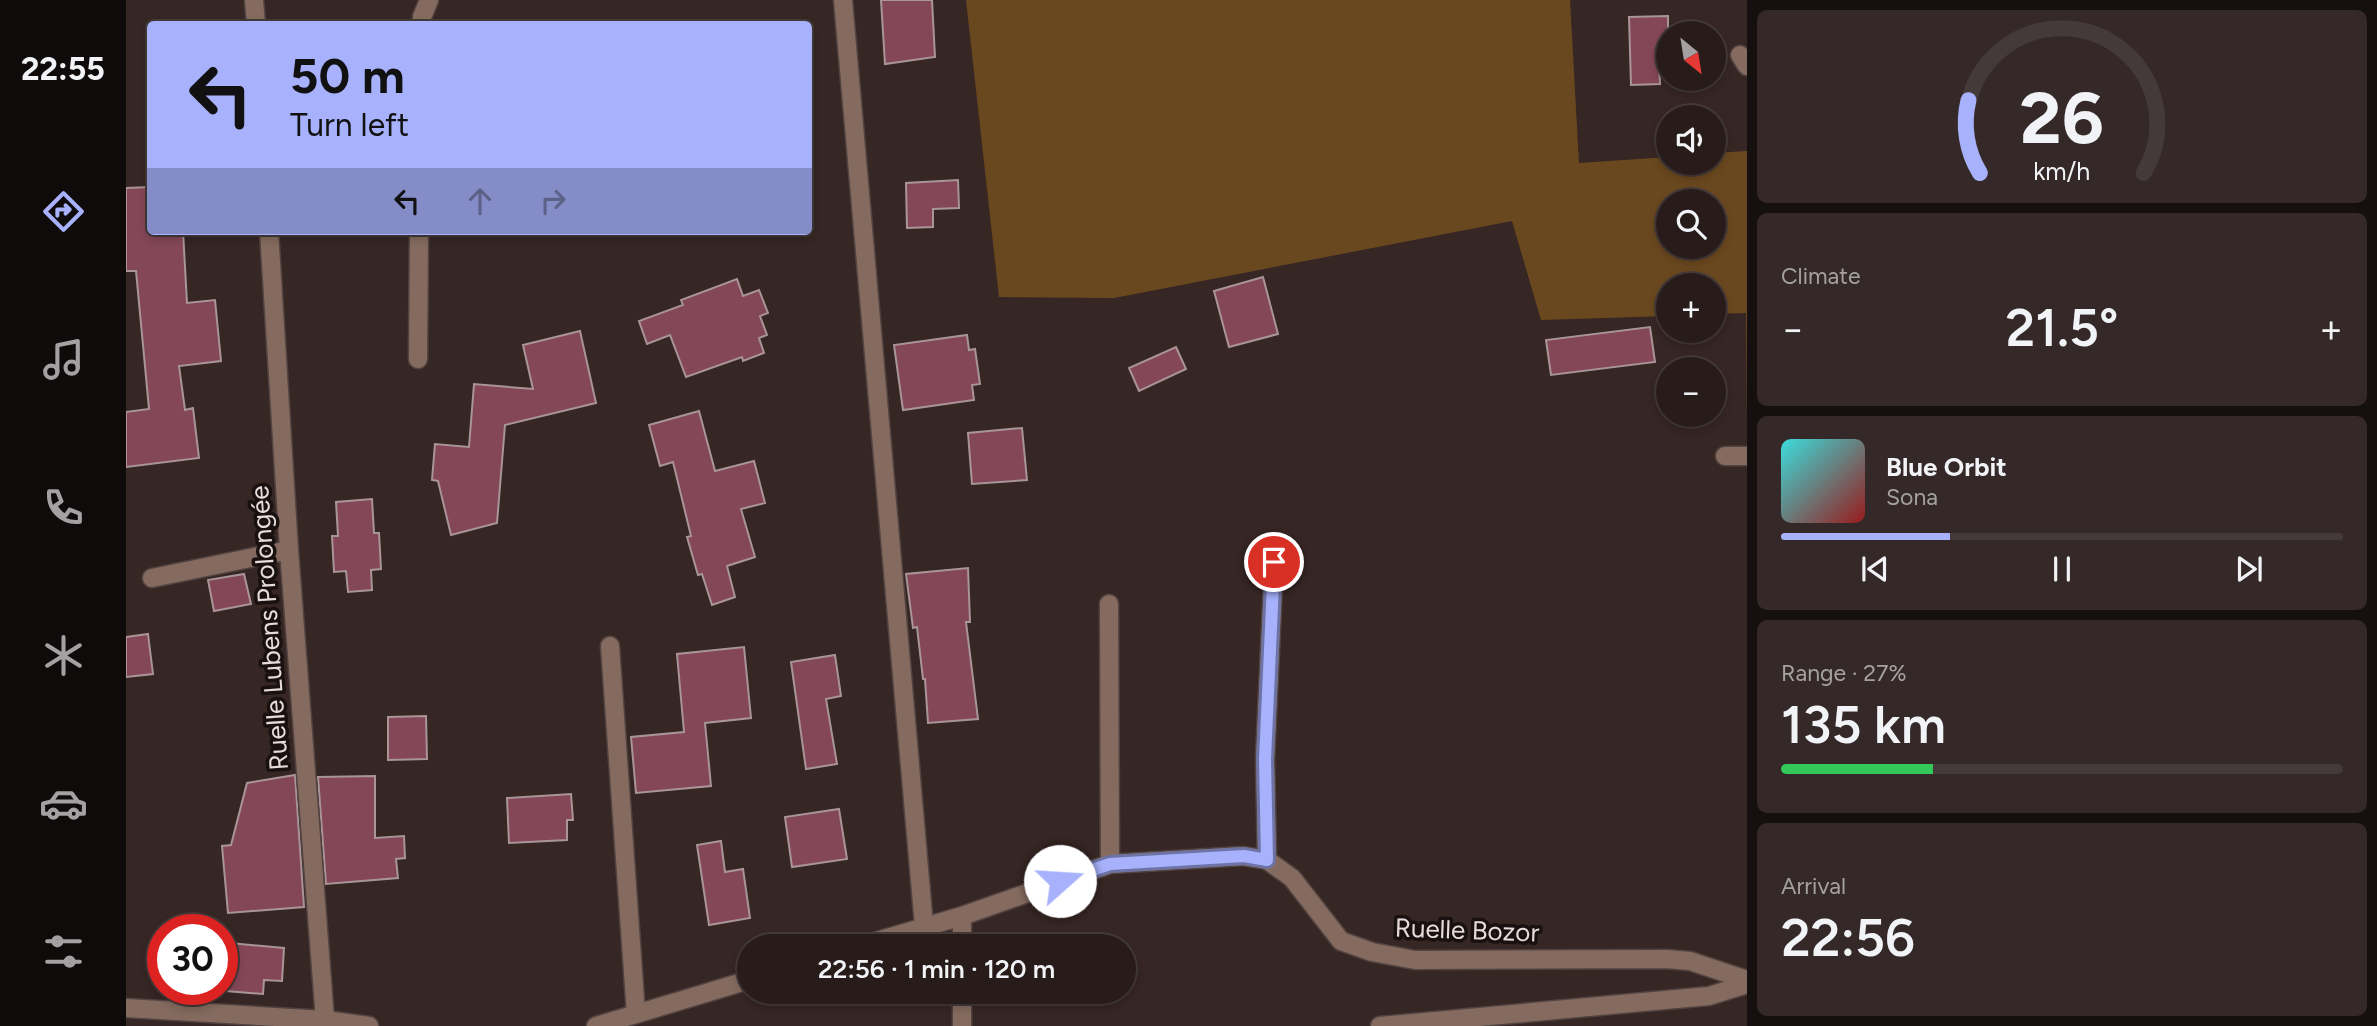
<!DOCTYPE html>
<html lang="en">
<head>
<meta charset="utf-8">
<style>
  body { margin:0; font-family:Figtree,sans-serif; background:#342928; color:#f1f3f6; height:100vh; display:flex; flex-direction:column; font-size:26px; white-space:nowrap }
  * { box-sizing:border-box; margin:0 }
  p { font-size:23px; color:#a5a1a3 }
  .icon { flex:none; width:38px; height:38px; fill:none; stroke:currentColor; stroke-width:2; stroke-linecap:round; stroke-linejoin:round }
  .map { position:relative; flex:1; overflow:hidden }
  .sheet { display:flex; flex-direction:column; gap:10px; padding:10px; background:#160f0f; width:630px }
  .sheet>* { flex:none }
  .guide { position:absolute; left:21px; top:21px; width:665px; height:214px; border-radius:7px; box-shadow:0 4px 10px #0003,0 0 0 2px #443a3a; background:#a7b1fc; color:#111; overflow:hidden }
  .needle { width:46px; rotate:150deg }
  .controls { position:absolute; left:1530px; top:21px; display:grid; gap:14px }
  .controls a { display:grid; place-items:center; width:70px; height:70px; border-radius:50%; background:#281c1b; box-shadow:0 4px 10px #0003,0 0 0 2px #443a3a; font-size:35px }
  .speed { position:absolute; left:21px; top:914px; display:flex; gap:14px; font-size:35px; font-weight:700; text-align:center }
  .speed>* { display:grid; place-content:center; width:91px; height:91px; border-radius:50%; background:#281c1b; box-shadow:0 4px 10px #0003,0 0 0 2px #443a3a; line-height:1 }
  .speed .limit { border:10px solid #d22; background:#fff; color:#111 }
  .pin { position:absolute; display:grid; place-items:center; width:60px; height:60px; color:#fff; margin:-30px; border:4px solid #fff; border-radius:50%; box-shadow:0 2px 7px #0007 }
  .me { position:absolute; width:77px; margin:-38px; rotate:71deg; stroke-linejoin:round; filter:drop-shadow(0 0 5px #0008) }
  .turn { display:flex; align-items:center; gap:24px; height:147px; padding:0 28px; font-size:32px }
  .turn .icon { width:91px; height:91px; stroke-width:2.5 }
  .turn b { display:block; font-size:49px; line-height:60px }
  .lanes { display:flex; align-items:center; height:66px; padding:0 28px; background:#0003; justify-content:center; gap:35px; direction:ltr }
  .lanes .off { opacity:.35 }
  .big { font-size:52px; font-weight:600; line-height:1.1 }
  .sheet .tile { flex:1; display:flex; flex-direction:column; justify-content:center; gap:10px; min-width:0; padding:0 24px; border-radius:10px; background:#342928 }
  .sheet .dial { align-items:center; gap:0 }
  .dial svg { height:182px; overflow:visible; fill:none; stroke:#443a3a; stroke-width:7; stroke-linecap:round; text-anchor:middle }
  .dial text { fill:#f1f3f6; stroke:none }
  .song { display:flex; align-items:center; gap:21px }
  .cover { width:84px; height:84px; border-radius:10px; background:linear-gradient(135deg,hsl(180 70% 55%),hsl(0 70% 35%)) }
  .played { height:7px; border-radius:4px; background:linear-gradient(90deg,#a7b1fc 30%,#443a3a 30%) }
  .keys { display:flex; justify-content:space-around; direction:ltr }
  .heat { display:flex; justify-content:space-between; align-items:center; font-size:38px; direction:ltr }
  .charge { height:10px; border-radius:5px; background:linear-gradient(90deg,#34c759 27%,#443a3a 0) }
  .trip { position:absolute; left:611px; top:934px; width:399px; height:70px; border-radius:35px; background:#281c1b; box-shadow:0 4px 10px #0003,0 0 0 2px #443a3a; font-weight:600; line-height:70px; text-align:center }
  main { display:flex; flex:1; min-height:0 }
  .menu { display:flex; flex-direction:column; width:126px; justify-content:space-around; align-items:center; background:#100b0b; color:#a5a1a3 }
  .menu .icon { width:49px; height:49px }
  .menu .current { color:#a7b1fc }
  .menu b { font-size:32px; color:#f1f3f6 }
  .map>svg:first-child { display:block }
  .green { fill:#6a481f; fill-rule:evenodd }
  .building { fill:#844757; stroke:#a99498; stroke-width:2 }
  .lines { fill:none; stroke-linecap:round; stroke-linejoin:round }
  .minor-casing { stroke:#524341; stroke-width:21 }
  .minor { stroke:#856b5f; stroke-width:18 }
  .route-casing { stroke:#6d73a4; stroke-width:18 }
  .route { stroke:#a7b1fc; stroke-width:12 }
  .labels { text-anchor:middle; stroke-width:7; stroke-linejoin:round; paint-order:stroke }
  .street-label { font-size:26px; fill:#e7dcdb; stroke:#181110 }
</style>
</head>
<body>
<main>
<nav class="menu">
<b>22:55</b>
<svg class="icon current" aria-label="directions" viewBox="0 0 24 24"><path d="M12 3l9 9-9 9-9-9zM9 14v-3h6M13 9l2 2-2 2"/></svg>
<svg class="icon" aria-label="music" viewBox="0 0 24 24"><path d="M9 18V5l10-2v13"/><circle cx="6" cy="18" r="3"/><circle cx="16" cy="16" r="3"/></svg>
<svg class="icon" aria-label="phone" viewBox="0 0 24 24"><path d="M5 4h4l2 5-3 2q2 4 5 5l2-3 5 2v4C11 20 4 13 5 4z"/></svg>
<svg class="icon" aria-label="climate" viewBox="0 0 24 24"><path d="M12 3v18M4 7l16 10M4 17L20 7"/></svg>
<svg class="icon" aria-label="car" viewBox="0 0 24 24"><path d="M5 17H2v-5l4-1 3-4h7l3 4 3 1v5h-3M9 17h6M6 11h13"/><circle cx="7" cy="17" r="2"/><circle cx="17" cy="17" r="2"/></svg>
<svg class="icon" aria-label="filters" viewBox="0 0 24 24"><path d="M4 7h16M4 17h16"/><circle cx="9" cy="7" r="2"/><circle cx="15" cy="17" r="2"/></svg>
</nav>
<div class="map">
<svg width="1621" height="1026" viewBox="0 0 1621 1026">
  <rect width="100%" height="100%" fill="#362624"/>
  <!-- green -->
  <path class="green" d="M840 0H1444L1453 163 1542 157V163H1587V153L1621 151V423L1620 313 1587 314V285H1542V316L1415 320 1386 221 988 298 873 297ZM1542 201H1587V247H1542Z"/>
  <!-- building -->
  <path class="building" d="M755 0H806L809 57 759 64Z
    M1542 16V62H1533L1534 84 1505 85 1503 17Z
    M832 180 833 208 807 209V227L781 228 780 183Z
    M24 187V231H57L61 303 89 300 95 361 53 366 59 410 67 408 73 458 0 467V412L23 409 10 271H0V188Z
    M1137 277 1152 334 1103 347 1088 291Z
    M611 279 617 296 633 290 642 313 634 316 641 335 633 338 638 353 617 361 616 357 560 377 544 335 521 344 513 321 557 305 555 300Z
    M1524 327 1529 362 1425 375 1420 340Z
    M454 331 470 403 379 425 371 523 325 535 312 481 306 480 309 444 343 447 348 384 407 389 397 345Z
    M841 335 843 350 849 349 854 384 846 385 848 400 777 410 768 345Z
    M1050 347 1060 369 1013 391 1003 368Z
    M573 411 589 471 628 461 639 503 615 509 629 557 601 566 609 597 586 605 576 574 572 575 561 537 565 536 547 462 534 466 523 425Z
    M896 428 901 480 846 484 842 433Z
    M246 499 248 533H253L255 569 245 570 246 590 222 592 220 571 208 572 206 536H212L210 502Z
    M842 568 844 622H840L852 719 802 723 799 679H797L791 627 787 628 780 574Z
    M118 574 125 604 88 611 82 580Z
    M22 634 27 674 0 677V637Z
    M618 647 625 718 579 723 585 786 510 793 505 737 558 732 551 654Z
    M709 655 715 696 700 699 711 764 680 769 665 662Z
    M300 716 301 759 262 760V717Z
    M169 775 178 907 102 913 96 846 105 845 121 783Z
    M249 776V838L278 836 279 858 270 859 272 878 200 884 192 777Z
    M445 794 447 820H441V840L383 843 381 798Z
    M713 809 721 859 666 867 659 817Z
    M595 841 599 872 617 869 624 918 583 925 571 845Z
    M104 943 158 948 156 981 138 980 137 994 100 991Z"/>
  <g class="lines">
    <!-- minor casing -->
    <g class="minor-casing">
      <path id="minor" d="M128 0 130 24
        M717 0 798 926
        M296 24V17L303 0
        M1614 55 1621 66
        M143 231 163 550 199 1020
        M292 359 293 231
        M1599 456H1621
        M26 578 163 550
        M983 604 984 864
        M484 646 510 1014
        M1141 860 1139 759 1148 562
        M731 947 836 916 984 864 1117 856 1141 860 1166 878 1215 941 1246 952 1289 960 1540 959 1564 961 1621 980
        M836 947V916
        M0 1008 199 1020 243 1026
        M470 1026 623 980
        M836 1026V992
        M1254 1026 1583 996 1621 984"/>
    </g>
    <!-- minor -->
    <use href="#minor" class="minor"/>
  </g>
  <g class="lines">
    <!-- route casing -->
    <g class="route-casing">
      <path id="route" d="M934 881 984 864 1118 856 1141 860 1139 759 1148 562"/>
    </g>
    <!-- route -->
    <use href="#route" class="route"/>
  </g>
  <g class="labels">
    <!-- street labels -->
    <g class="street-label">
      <text transform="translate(143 628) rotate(-94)" y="9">Ruelle Lubens Prolongée</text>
      <text transform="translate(1341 930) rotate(2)" y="9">Ruelle Bozor</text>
    </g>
  </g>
</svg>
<div class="controls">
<a><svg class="needle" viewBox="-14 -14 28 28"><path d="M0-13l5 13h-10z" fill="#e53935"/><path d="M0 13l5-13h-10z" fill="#a5a1a3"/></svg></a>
<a><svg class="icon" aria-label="sound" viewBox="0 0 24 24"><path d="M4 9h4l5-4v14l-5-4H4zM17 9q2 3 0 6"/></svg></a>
<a><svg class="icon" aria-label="search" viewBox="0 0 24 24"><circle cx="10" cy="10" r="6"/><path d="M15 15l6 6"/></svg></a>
<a>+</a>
<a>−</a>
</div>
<div class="speed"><div class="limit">30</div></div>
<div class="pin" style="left:1148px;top:562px;background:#d93025"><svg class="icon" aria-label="arrive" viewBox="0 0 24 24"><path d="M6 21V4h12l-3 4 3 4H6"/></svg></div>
<svg class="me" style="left:934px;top:881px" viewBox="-20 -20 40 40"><circle r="19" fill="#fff"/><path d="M0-13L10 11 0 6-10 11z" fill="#a7b1fc"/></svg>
<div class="trip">22:56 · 1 min · 120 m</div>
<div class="guide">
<div class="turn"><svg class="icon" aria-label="left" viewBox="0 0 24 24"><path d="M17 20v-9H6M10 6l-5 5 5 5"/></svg><div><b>50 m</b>Turn left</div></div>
<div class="lanes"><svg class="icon" aria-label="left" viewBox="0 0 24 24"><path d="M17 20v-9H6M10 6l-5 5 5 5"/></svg><svg class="icon off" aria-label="ahead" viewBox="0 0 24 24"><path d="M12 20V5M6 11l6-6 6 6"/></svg><svg class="icon off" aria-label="right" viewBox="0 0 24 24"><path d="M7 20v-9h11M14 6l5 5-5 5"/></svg></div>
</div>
</div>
<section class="sheet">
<div class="tile dial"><svg viewBox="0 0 100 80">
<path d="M14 69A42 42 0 1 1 86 69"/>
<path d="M14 69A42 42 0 0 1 9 37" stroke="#a7b1fc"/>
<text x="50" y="56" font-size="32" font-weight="700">26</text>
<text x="50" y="72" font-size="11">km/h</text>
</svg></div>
<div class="tile"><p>Climate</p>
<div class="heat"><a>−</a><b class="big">21.5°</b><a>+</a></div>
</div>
<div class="tile">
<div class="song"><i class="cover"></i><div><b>Blue Orbit</b><p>Sona</p></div></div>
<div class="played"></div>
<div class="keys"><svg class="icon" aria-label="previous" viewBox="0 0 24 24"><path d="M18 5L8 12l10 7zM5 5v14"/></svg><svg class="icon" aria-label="pause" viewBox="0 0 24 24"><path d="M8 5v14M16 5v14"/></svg><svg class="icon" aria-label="next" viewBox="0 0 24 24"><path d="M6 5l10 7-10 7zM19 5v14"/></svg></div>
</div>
<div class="tile"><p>Range · 27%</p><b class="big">135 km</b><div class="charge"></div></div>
<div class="tile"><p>Arrival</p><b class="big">22:56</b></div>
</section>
</main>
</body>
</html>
